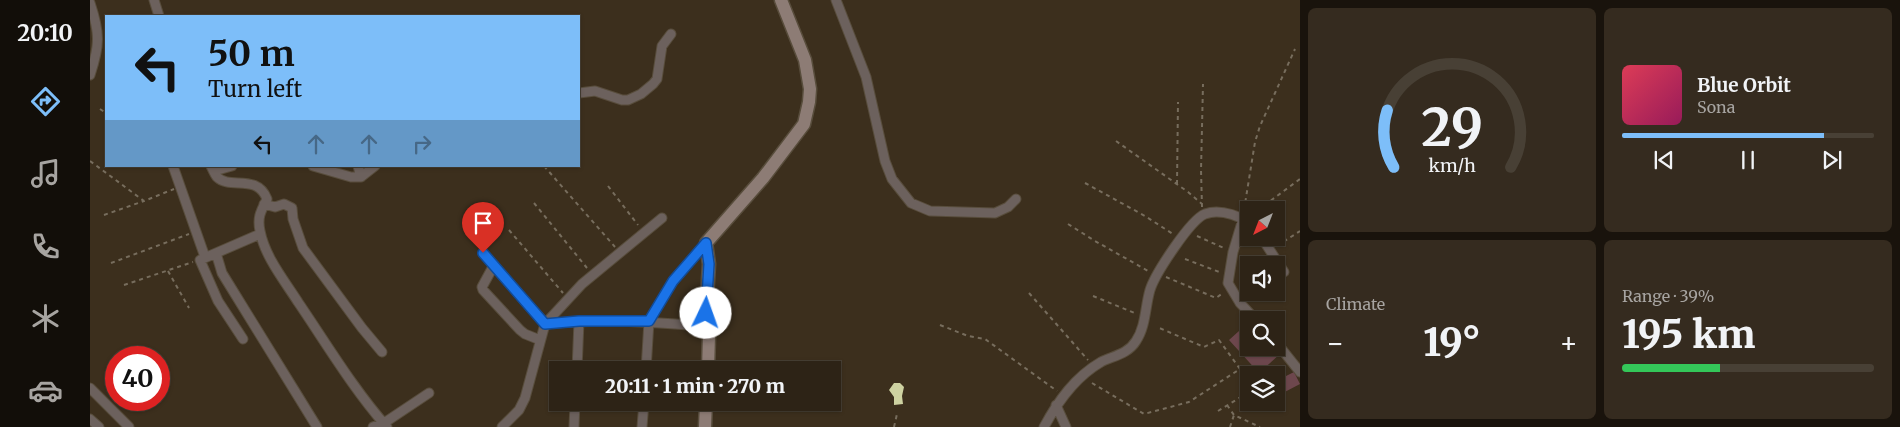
<!DOCTYPE html>
<html lang="en">
<head>
<meta charset="utf-8">
<style>
  body { margin:0; font-family:Merriweather,serif; background:#352b1f; color:#f1f3f6; height:100vh; display:flex; flex-direction:column; font-size:19px; white-space:nowrap }
  * { box-sizing:border-box; margin:0 }
  p { font-size:16px; color:#a7a4a1 }
  .icon { flex:none; width:28px; height:28px; fill:none; stroke:currentColor; stroke-width:2; stroke-linecap:round; stroke-linejoin:round }
  .map { position:relative; flex:1; overflow:hidden }
  .side { display:flex; flex-direction:column; gap:8px; padding:8px; background:#19130c; width:600px }
  .side>* { flex:none }
  .guide { position:absolute; left:15px; top:15px; width:475px; height:152px; border-radius:0px; box-shadow:0 1px 4px #0004,0 0 0 1px #484035; background:#7dbef9; color:#111; overflow:hidden }
  .needle { width:32px; rotate:222deg }
  .fabs { position:absolute; left:1150px; top:201px; display:grid; gap:10px }
  .fabs a { display:grid; place-items:center; width:45px; height:45px; border-radius:0px; background:#2d2316; box-shadow:0 1px 4px #0004,0 0 0 1px #484035; font-size:25px }
  .speed { position:absolute; left:15px; top:346px; display:flex; gap:10px; font-size:25px; font-weight:700; text-align:center }
  .speed>* { display:grid; place-content:center; width:65px; height:65px; border-radius:50%; background:#2d2316; box-shadow:0 1px 4px #0004,0 0 0 1px #484035; line-height:1 }
  .speed .limit { border:8px solid #d22; background:#fff; color:#111 }
  .pin { position:absolute; display:grid; place-items:center; width:42px; height:42px; color:#fff; margin:-51px -21px; border-radius:50% 50% 50% 0; rotate:-45deg; box-shadow:0 0 5px #0007 }
  .pin .icon { rotate:45deg }
  .me { position:absolute; width:55px; margin:-28px; rotate:3deg; stroke-linejoin:round; filter:drop-shadow(0 0 4px #0008) }
  .turn { display:flex; align-items:center; gap:18px; height:105px; padding:0 20px; font-size:22px }
  .turn .icon { width:65px; height:65px; stroke-width:2.5 }
  .turn b { display:block; font-size:35px; line-height:42px }
  .lanes { display:flex; align-items:center; height:48px; padding:0 20px; background:#0003; justify-content:center; gap:25px; direction:ltr }
  .lanes .off { opacity:.35 }
  .big { font-size:38px; font-weight:800; line-height:1.1 }
  .side .tile { flex:1; display:flex; flex-direction:column; justify-content:center; gap:8px; min-width:0; padding:0 18px; border-radius:8px; background:#352b1f }
  .side .dial { align-items:center; gap:0 }
  .dial svg { height:130px; overflow:visible; fill:none; stroke:#484035; stroke-width:7; stroke-linecap:round; text-anchor:middle }
  .dial text { fill:#f1f3f6; stroke:none }
  .song { display:flex; align-items:center; gap:15px }
  .cover { width:60px; height:60px; border-radius:8px; background:linear-gradient(135deg,hsl(350 70% 55%),hsl(330 70% 35%)) }
  .played { height:5px; border-radius:2px; background:linear-gradient(90deg,#7dbef9 80%,#484035 80%) }
  .keys { display:flex; justify-content:space-around; direction:ltr }
  .heat { display:flex; justify-content:space-between; align-items:center; font-size:28px; direction:ltr }
  .charge { height:8px; border-radius:4px; background:linear-gradient(90deg,#34c759 39%,#484035 0) }
  .side .tiles { flex:1; display:grid; gap:8px; grid-template-columns:repeat(2,1fr) }
  .trip { position:absolute; left:459px; top:361px; width:292px; height:50px; border-radius:0px; background:#2d2316; box-shadow:0 1px 4px #0004,0 0 0 1px #484035; font-weight:800; line-height:50px; text-align:center }
  main { display:flex; flex:1; min-height:0 }
  .tabs { display:flex; flex-direction:column; width:90px; justify-content:space-around; align-items:center; background:#120e09; color:#a7a4a1 }
  .tabs .icon { width:35px; height:35px }
  .tabs .selected { color:#7dbef9 }
  .tabs b { font-size:22px; color:#f1f3f6 }
  .map>svg:first-child { display:block }
  .green { fill:#6d474d }
  .building { fill:#ced2a1 }
  .lines { fill:none; stroke-linecap:round; stroke-linejoin:round }
  .street-casing { stroke:#584d3c; stroke-width:11 }
  .secondary-casing { stroke:#584d3c; stroke-width:15 }
  .path { stroke:#776d5d; stroke-width:2; stroke-dasharray:4 4; stroke-linecap:butt }
  .street { stroke:#6c615d; stroke-width:9 }
  .secondary { stroke:#8d7c75; stroke-width:12 }
  .route-casing { stroke:#114b97; stroke-width:12 }
  .route { stroke:#1a73e8; stroke-width:9 }
</style>
</head>
<body>
<main>
<nav class="tabs">
<b>20:10</b>
<svg class="icon selected" aria-label="directions" viewBox="0 0 24 24"><path d="M12 3l9 9-9 9-9-9zM9 14v-3h6M13 9l2 2-2 2"/></svg>
<svg class="icon" aria-label="music" viewBox="0 0 24 24"><path d="M9 18V5l10-2v13"/><circle cx="6" cy="18" r="3"/><circle cx="16" cy="16" r="3"/></svg>
<svg class="icon" aria-label="phone" viewBox="0 0 24 24"><path d="M5 4h4l2 5-3 2q2 4 5 5l2-3 5 2v4C11 20 4 13 5 4z"/></svg>
<svg class="icon" aria-label="climate" viewBox="0 0 24 24"><path d="M12 3v18M4 7l16 10M4 17L20 7"/></svg>
<svg class="icon" aria-label="car" viewBox="0 0 24 24"><path d="M5 17H2v-5l4-1 3-4h7l3 4 3 1v5h-3M9 17h6M6 11h13"/><circle cx="7" cy="17" r="2"/><circle cx="17" cy="17" r="2"/></svg>
</nav>
<div class="map">
<svg width="1210" height="427" viewBox="0 0 1210 427">
  <rect width="100%" height="100%" fill="#3c2f1d"/>
  <!-- green -->
  <path class="green" d="M1159 322V348H1184L1190 354 1169 373 1139 340Z
    M1204 372 1210 384 1189 395 1186 389V381Z"/>
  <!-- building -->
  <path class="building" d="M804 383H810L814 387 812 396 813 404 804 405V397L799 390Z"/>
  <g class="lines">
    <!-- street casing -->
    <g class="street-casing">
      <path id="street" d="M64 0 69 16
        M746 0 776 77 795 161 802 179 821 203 840 211 905 213 918 207 926 199
        M0 75C10 45 10 33 0 3
        M489 93 505 91 532 100H538L551 94 563 84 567 79 572 46 581 34
        M83 166 115 257
        M121 166C123 170 125 175 127 177 140 190 167 173 177 199 171 211 167 217 170 231 175 257 194 280 208 302 236 343 264 390 297 427
        M223 166 261 177H271L285 166
        M268 166 271 177
        M124 171 142 166
        M174 204 185 207 194 204 202 208 203 219 213 248 272 328 292 352
        M1153 219 1143 252 1138 283 1150 303 1166 320
        M1172 238 1194 272
        M126 253 132 273 227 427
        M393 253 455 324C507 319 558 321 610 326L615 330
        M404 265 392 287 393 290 430 330 435 334 450 340
        M153 339 128 301 110 260 170 234
        M1186 342 1210 372
        M487 370 489 321
        M556 370 559 321 583 281 616 243
        M0 388 39 427
        M966 405 976 427
        M0 419 9 427
        M283 427 294 423 339 393
        M412 427 429 410 435 398 455 324 492 284 572 218
        M484 427 485 402
        M552 427 554 402
        M954 427C968 401 985 377 1011 362 1023 356 1038 354 1046 341 1056 326 1055 307 1060 290 1065 274 1100 220 1115 214 1129 209 1146 215 1159 222"/>
    </g>
    <!-- secondary casing -->
    <g class="secondary-casing">
      <path id="secondary" d="M618 370 619 335 615 330 619 264 616 243 673 178 714 124 719 102 720 89 715 60 691 0
        M615 427 616 402"/>
    </g>
    <!-- path -->
    <path class="path" d="M10 109 16 113
      M1026 141 1098 192 1112 204
      M0 161 54 201 84 189
      M454 166 525 247
      M995 183 1055 216 1083 234
      M1087 184 1088 102
      M518 186 548 225
      M444 203 497 268
      M1112 207 1111 170 1113 84
      M1154 210 1165 142 1170 126 1205 49
      M1168 210 1210 179
      M14 215 54 201
      M978 224 1005 241 1060 272
      M419 230 473 293
      M1107 236 1136 249
      M1187 246 1210 231
      M1095 259 1132 273
      M21 263 99 234
      M78 271 99 308
      M1076 277 1126 298 1133 293
      M34 285 103 262
      M939 293 998 360
      M1003 296 1047 314
      M850 325 878 336 895 339 967 391
      M1002 383 1054 414 1099 402 1150 369 1129 340 1114 347 1067 327
      M1137 405 1144 415 1170 427
      M1128 411 1159 392
      M804 427 807 414
      M1140 427 1144 415"/>
    <!-- street -->
    <use href="#street" class="street"/>
    <!-- secondary -->
    <use href="#secondary" class="secondary"/>
  </g>
  <g class="lines">
    <!-- route casing -->
    <g class="route-casing">
      <path id="route" d="M393 253 455 324 489 321H559L583 281 616 243 619 264 616 313"/>
    </g>
    <!-- route -->
    <use href="#route" class="route"/>
  </g>
</svg>
<div class="fabs">
<a><svg class="needle" viewBox="-14 -14 28 28"><path d="M0-13l5 13h-10z" fill="#e53935"/><path d="M0 13l5-13h-10z" fill="#a7a4a1"/></svg></a>
<a><svg class="icon" aria-label="sound" viewBox="0 0 24 24"><path d="M4 9h4l5-4v14l-5-4H4zM17 9q2 3 0 6"/></svg></a>
<a><svg class="icon" aria-label="search" viewBox="0 0 24 24"><circle cx="10" cy="10" r="6"/><path d="M15 15l6 6"/></svg></a>
<a><svg class="icon" aria-label="layers" viewBox="0 0 24 24"><path d="M12 4l9 5-9 5-9-5zM3 14l9 5 9-5"/></svg></a>
</div>
<div class="speed"><div class="limit">40</div></div>
<div class="pin" style="left:393px;top:253px;background:#d93025"><svg class="icon" aria-label="arrive" viewBox="0 0 24 24"><path d="M6 21V4h12l-3 4 3 4H6"/></svg></div>
<svg class="me" style="left:616px;top:313px" viewBox="-20 -20 40 40"><circle r="19" fill="#fff"/><path d="M0-13L10 11 0 6-10 11z" fill="#1a73e8"/></svg>
<div class="trip">20:11 · 1 min · 270 m</div>
<div class="guide">
<div class="turn"><svg class="icon" aria-label="left" viewBox="0 0 24 24"><path d="M17 20v-9H6M10 6l-5 5 5 5"/></svg><div><b>50 m</b>Turn left</div></div>
<div class="lanes"><svg class="icon" aria-label="left" viewBox="0 0 24 24"><path d="M17 20v-9H6M10 6l-5 5 5 5"/></svg><svg class="icon off" aria-label="ahead" viewBox="0 0 24 24"><path d="M12 20V5M6 11l6-6 6 6"/></svg><svg class="icon off" aria-label="ahead" viewBox="0 0 24 24"><path d="M12 20V5M6 11l6-6 6 6"/></svg><svg class="icon off" aria-label="right" viewBox="0 0 24 24"><path d="M7 20v-9h11M14 6l5 5-5 5"/></svg></div>
</div>
</div>
<section class="side">
<div class="tiles">
<div class="tile dial"><svg viewBox="0 0 100 80">
<path d="M14 69A42 42 0 1 1 86 69"/>
<path d="M14 69A42 42 0 0 1 10 34" stroke="#7dbef9"/>
<text x="50" y="56" font-size="32" font-weight="700">29</text>
<text x="50" y="72" font-size="11">km/h</text>
</svg></div>
<div class="tile">
<div class="song"><i class="cover"></i><div><b>Blue Orbit</b><p>Sona</p></div></div>
<div class="played"></div>
<div class="keys"><svg class="icon" aria-label="previous" viewBox="0 0 24 24"><path d="M18 5L8 12l10 7zM5 5v14"/></svg><svg class="icon" aria-label="pause" viewBox="0 0 24 24"><path d="M8 5v14M16 5v14"/></svg><svg class="icon" aria-label="next" viewBox="0 0 24 24"><path d="M6 5l10 7-10 7zM19 5v14"/></svg></div>
</div>
<div class="tile"><p>Climate</p>
<div class="heat"><a>−</a><b class="big">19°</b><a>+</a></div>
</div>
<div class="tile"><p>Range · 39%</p><b class="big">195 km</b><div class="charge"></div></div>
</div>
</section>
</main>
</body>
</html>
